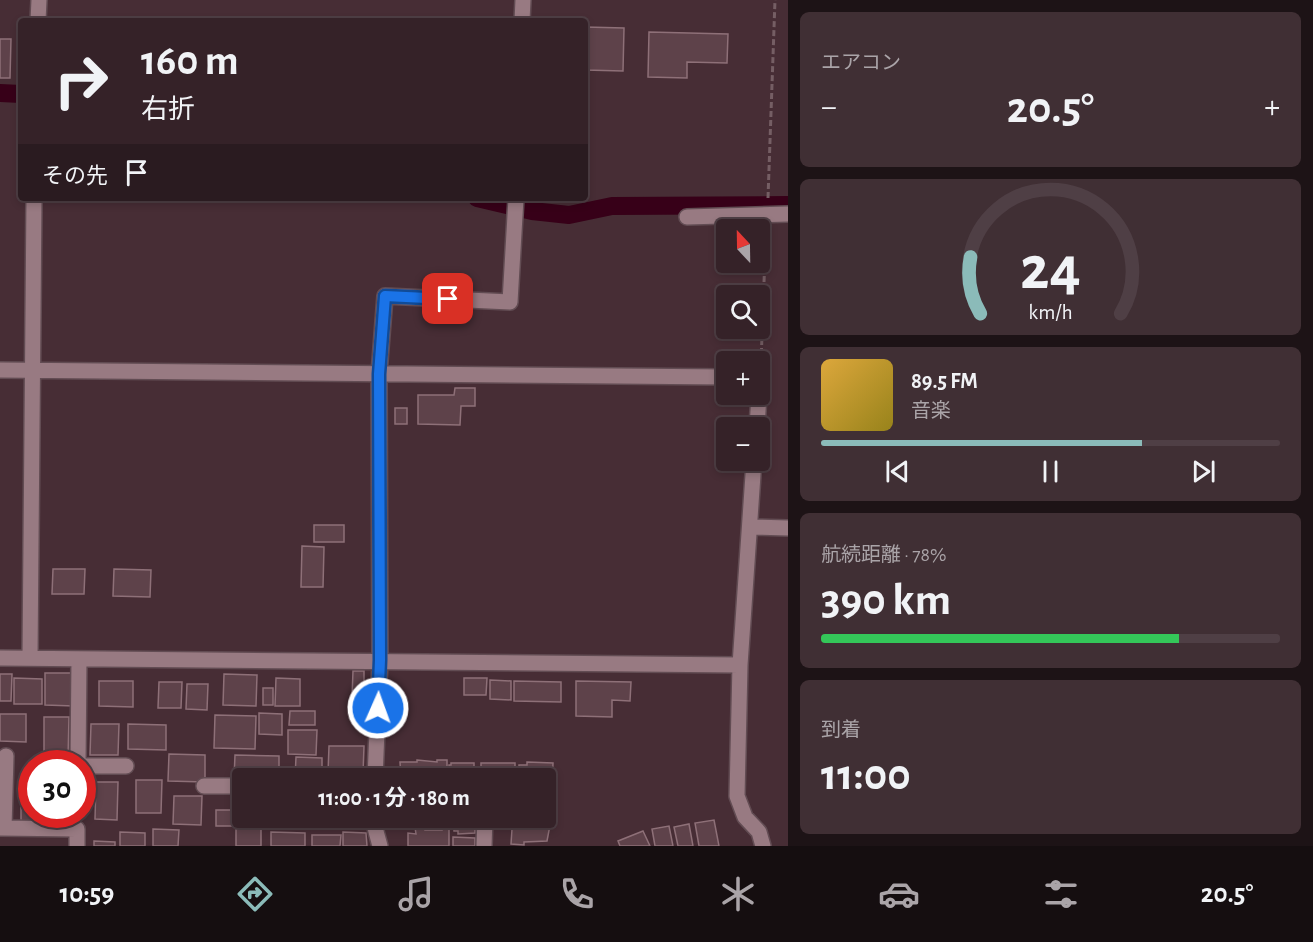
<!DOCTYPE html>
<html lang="ja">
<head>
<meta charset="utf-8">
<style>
  body { margin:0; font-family:"Alegreya Sans","Noto Sans JP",sans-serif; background:#402f34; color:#f1f3f6; height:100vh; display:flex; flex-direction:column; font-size:22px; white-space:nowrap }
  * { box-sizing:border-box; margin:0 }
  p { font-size:20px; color:#aaa4a8 }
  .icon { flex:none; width:33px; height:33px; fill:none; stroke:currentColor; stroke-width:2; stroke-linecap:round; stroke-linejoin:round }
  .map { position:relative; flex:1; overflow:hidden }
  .drawer { display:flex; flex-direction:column; gap:12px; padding:12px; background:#1d1316; width:525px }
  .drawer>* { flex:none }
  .hud { position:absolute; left:18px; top:18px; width:570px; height:183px; border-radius:6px; box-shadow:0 3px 9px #0003,0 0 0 2px #4f3f45; background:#352228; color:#f1f3f6; overflow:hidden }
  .needle { width:39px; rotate:338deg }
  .controls { position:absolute; left:716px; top:219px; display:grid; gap:12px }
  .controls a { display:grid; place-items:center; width:54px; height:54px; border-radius:6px; background:#352228; box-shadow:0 3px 9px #0003,0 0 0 2px #4f3f45; font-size:30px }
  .speed { position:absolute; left:18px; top:750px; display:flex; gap:12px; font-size:30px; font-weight:700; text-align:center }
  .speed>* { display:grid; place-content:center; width:78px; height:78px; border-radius:50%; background:#352228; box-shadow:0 3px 9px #0003,0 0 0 2px #4f3f45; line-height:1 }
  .speed .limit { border:9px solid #d22; background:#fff; color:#111 }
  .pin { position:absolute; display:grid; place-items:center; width:51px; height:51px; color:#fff; margin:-26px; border-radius:12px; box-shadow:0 3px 9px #0006 }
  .me { position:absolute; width:66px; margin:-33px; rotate:2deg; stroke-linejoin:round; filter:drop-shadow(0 0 4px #0008) }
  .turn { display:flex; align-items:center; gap:21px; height:126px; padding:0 24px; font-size:27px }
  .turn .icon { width:78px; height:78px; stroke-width:2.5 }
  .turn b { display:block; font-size:42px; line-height:51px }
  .then { display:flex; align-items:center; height:57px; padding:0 24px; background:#0003; gap:12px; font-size:22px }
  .big { font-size:45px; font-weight:700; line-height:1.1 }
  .drawer .widget { flex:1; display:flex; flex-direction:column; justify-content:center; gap:9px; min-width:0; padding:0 21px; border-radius:9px; background:#402f34 }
  .drawer .dial { align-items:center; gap:0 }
  .dial svg { height:156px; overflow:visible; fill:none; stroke:#4f3f45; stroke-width:7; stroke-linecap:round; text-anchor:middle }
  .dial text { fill:#f1f3f6; stroke:none }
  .song { display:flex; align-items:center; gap:18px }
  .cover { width:72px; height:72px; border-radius:9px; background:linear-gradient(135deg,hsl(40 70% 55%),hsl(50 70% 35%)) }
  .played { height:6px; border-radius:3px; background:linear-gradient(90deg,#8bbbb9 70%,#4f3f45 70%) }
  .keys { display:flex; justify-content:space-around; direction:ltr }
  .heat { display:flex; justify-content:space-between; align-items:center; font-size:33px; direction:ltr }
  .charge { height:9px; border-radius:4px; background:linear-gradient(90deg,#34c759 78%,#4f3f45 0) }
  .trip { position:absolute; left:232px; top:768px; width:324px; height:60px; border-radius:6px; background:#352228; box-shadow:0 3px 9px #0003,0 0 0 2px #4f3f45; font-weight:700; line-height:60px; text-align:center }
  .dock { display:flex; height:96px; justify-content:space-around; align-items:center; background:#150e10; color:#aaa4a8 }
  .dock .icon { width:42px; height:42px }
  .dock .on { color:#8bbbb9 }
  .dock b { font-size:27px; color:#f1f3f6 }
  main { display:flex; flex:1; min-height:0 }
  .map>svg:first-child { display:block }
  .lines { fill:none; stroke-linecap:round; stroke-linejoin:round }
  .canal { stroke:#370018; stroke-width:18 }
  .building { fill:#5e424a; stroke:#8e7078; stroke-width:1.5 }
  .street-casing { stroke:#624c53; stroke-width:18 }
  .path { stroke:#755e64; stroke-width:3; stroke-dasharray:6 3; stroke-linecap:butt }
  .street { stroke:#987a82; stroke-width:15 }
  .route-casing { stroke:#114b97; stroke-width:15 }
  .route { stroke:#1a73e8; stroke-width:10 }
</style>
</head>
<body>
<main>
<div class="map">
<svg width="788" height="846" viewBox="0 0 788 846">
  <rect width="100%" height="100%" fill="#472d35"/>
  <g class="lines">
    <!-- canal -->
    <path class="canal" d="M0 93 21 94
      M477 198 532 211 569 215 612 206 788 205"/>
  </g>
  <!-- building -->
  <path class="building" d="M585 27 624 28 623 71 585 70Z
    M649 32 728 34 727 63 687 62V78L648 77Z
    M0 39H11L10 78H0Z
    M455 388H475V406H461L460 425 418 424V395H454Z
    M395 408H407V424H395Z
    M314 525H344V542H314Z
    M302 546 324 547 323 587H301Z
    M53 569H85L84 594H52Z
    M114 569 151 570 150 597 113 596Z
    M353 671H364V697H352Z
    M45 673H74V706L45 705Z
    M0 674H12L11 701H0Z
    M224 674 257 675 256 706 223 705Z
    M14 678 42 679V704H14Z
    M276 678 300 679V706H275Z
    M464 678H487L486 695H464Z
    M490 680 511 681V700L490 699Z
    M99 681H133V707L99 706Z
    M514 681 561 682V702L514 701Z
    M576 681 631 682 630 701 612 700V717L576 716Z
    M159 682H182L181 708H158Z
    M187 684H208L207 710 186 709Z
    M263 688H273V705H263Z
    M290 711H315V725H289Z
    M259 713 282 714V735L259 734Z
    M0 714H26V742L0 741Z
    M215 715 256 716 255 749 214 748Z
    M44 717H69L68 757H44Z
    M91 724H119L118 755H90Z
    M128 724 166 725V750L128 749Z
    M288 730H317L316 755 288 754Z
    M329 746H364L363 774 328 773Z
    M169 754 205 755V782L168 781Z
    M235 755 279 756V778L234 779Z
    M296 757 322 758V778H295Z
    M417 760 437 762V760H447V768H442V778H401L400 762H417Z
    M527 762 553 763 552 790H546V778H519V765H527Z
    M451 763H474V778H449V765H451Z
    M481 763H515V778H481Z
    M136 780H162L161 813H136Z
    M96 782H118L117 820 95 819Z
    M21 793H32V814H64L63 825 21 824Z
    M174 796H202L201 825 173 824Z
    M216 810H232V826H216Z
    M301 818H326V828H301Z
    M334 818H362V825L333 824Z
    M441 819H449V846H408V833L416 834 415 827H425V830H442Z
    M454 819H475V833L458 834V831H454Z
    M512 819 551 820 547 841 524 842V845L511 844 512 829H506L507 821H512Z
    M714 820 719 846H699L695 823Z
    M689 824 693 846H678L674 827Z
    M669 826 673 846H655L652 829Z
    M153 829 179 830 178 846H153Z
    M236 829H261V846H236Z
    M643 831 650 846H620L618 841Z
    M120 832 145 833V846H120Z
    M271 832 305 833V846H271Z
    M343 832 366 833 367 846H343Z
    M312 835H341L340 846H312Z
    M453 837 475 838V846H453Z
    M94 841 115 842V846H94Z"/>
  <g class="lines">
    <!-- street casing -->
    <g class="street-casing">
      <path id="street" d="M38 21 39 0
        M522 21 523 0
        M687 217 788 214
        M0 370 726 377
        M759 377V393
        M757 428 759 394
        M754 460 740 665 737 796 745 817 759 832 763 846
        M750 527 788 528
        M0 658 740 665
        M30 658 34 198
        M78 764 79 659
        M82 766H126
        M375 778 380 660 379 374 385 296 510 302 516 198
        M204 786H243
        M374 818V824L380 846
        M0 828 77 829V846
        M4 828 6 756
        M484 846 485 818"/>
    </g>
    <!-- path -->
    <path class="path" d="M768 198 775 0
      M761 363 766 229"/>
    <!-- street -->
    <use href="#street" class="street"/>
  </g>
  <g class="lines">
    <!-- route casing -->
    <g class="route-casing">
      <path id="route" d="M378 708 380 660 379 374 385 296 448 299"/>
    </g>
    <!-- route -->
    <use href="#route" class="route"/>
  </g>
</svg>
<div class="controls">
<a><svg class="needle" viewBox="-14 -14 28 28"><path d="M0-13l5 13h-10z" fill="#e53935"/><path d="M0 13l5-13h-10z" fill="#aaa4a8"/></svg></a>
<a><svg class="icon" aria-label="search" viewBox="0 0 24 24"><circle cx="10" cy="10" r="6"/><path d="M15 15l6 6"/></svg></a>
<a>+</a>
<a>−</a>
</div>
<div class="speed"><div class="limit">30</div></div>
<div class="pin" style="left:448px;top:299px;background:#d93025"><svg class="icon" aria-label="arrive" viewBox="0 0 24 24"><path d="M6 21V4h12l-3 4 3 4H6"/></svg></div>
<svg class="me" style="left:378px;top:708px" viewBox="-20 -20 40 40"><circle r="17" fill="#1a73e8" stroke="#fff" stroke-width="3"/><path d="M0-11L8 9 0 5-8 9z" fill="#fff"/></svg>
<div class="trip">11:00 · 1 分 · 180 m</div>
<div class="hud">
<div class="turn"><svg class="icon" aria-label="right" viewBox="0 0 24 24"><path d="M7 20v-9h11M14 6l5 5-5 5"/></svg><div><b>160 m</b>右折</div></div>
<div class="then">その先<svg class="icon" aria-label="arrive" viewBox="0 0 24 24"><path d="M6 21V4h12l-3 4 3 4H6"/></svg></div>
</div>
</div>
<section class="drawer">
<div class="widget"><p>エアコン</p>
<div class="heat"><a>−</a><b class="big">20.5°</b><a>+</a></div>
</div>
<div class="widget dial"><svg viewBox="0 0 100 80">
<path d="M14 69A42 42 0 1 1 86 69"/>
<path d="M14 69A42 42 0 0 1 9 40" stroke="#8bbbb9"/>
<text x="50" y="56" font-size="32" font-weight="700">24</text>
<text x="50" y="72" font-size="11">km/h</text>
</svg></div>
<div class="widget">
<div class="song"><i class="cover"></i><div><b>89.5 FM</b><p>音楽</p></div></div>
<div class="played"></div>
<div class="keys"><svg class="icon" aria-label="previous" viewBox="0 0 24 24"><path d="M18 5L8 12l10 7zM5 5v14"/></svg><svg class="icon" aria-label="pause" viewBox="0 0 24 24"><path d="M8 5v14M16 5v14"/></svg><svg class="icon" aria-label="next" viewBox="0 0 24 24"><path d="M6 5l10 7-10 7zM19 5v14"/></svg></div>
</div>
<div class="widget"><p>航続距離 · 78%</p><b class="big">390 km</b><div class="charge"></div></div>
<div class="widget"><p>到着</p><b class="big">11:00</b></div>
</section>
</main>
<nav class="dock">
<b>10:59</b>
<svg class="icon on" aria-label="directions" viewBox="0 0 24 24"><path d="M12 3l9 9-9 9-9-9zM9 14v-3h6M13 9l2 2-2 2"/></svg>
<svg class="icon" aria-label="music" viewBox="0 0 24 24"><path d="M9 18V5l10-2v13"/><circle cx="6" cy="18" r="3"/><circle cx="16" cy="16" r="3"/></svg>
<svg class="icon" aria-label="phone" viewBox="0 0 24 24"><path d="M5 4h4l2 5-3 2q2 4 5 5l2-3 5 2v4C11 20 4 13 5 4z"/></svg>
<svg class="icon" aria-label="climate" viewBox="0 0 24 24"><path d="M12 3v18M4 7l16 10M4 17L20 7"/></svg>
<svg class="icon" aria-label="car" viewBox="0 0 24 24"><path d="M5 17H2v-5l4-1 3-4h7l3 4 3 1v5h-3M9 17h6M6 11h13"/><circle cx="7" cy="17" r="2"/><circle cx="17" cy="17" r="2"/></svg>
<svg class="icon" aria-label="filters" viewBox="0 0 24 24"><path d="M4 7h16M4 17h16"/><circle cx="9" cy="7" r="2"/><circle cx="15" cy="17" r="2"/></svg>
<b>20.5°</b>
</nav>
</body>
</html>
